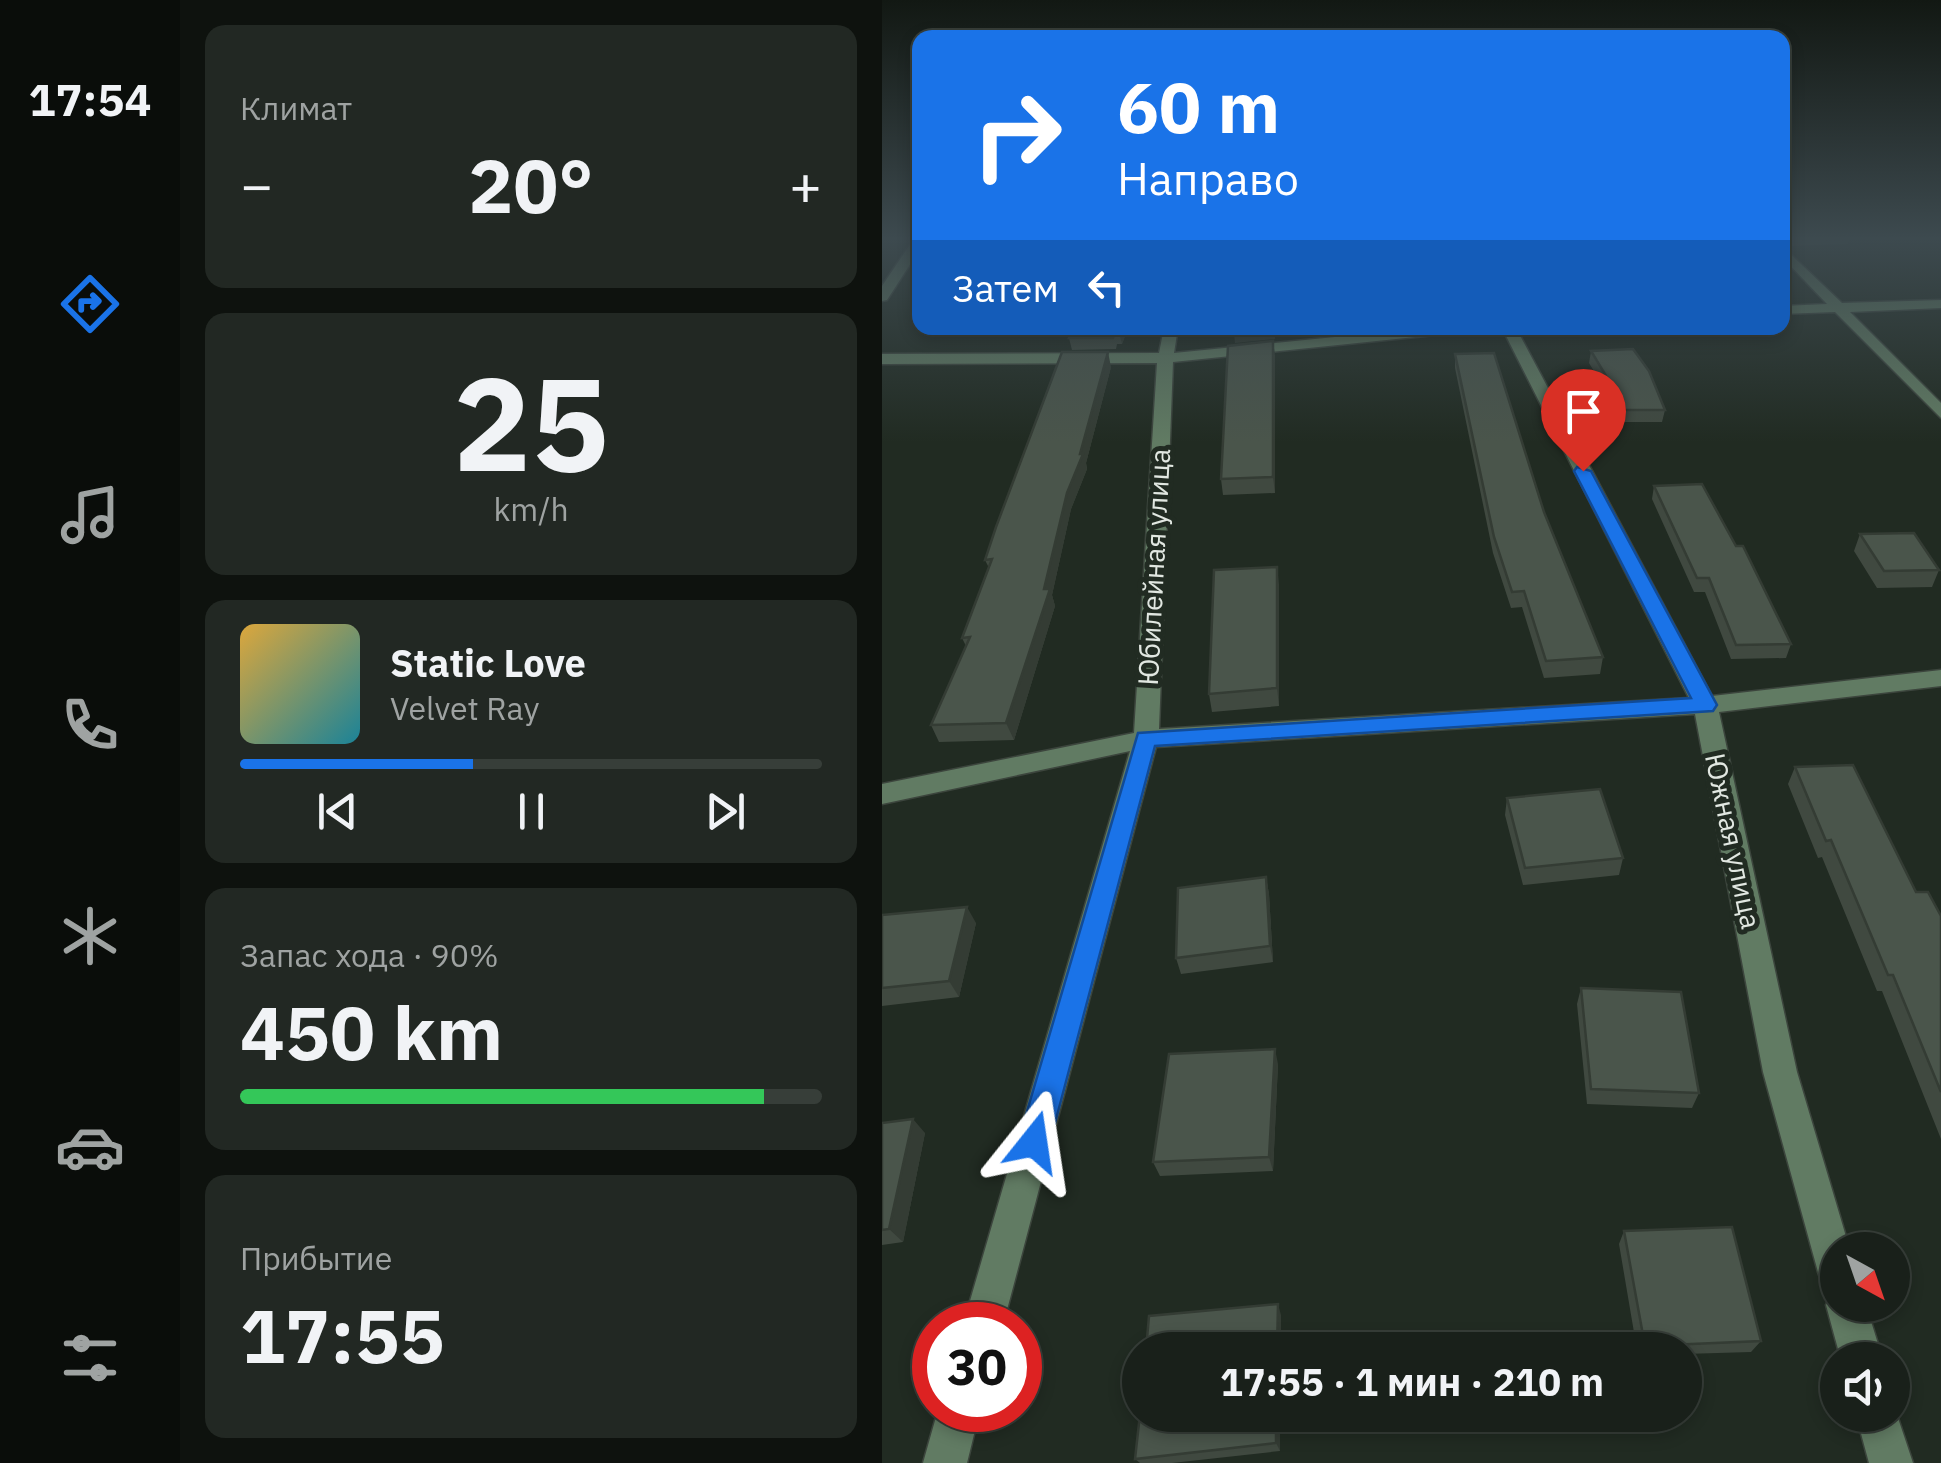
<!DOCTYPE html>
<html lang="ru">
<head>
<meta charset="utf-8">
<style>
  body { margin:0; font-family:"IBM Plex Sans",sans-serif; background:#222823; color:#f1f3f6; height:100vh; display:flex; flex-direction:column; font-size:38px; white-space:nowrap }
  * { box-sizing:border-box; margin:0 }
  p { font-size:32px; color:#9fa3a2 }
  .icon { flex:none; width:55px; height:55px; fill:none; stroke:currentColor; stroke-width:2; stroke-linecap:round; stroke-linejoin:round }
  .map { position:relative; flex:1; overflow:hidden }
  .panel { display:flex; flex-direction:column; gap:25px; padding:25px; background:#0e120e; width:702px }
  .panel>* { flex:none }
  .top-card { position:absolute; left:30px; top:30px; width:878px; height:305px; border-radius:20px; box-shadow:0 5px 15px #0003,0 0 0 2px #373e39; background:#1a73e8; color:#fff; overflow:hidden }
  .needle { width:65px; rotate:140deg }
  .tools { position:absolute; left:938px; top:1232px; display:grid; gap:20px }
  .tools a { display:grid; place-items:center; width:90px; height:90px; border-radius:50%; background:#19201a; box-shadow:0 5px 15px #0003,0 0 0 2px #373e39; font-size:50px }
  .speed { position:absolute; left:30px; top:1302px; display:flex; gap:20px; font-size:50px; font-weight:700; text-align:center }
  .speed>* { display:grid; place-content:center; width:130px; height:130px; border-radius:50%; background:#19201a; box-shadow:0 5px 15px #0003,0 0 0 2px #373e39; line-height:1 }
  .speed .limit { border:15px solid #d22; background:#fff; color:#111 }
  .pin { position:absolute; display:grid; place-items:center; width:85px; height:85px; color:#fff; margin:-102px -42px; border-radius:50% 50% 50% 0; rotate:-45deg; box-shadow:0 0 10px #0007 }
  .pin .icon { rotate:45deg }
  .me { position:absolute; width:110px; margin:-55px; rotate:15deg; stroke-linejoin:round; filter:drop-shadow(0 0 8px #0008) }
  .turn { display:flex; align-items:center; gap:35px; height:210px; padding:0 40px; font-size:45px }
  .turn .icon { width:130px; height:130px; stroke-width:2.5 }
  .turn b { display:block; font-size:70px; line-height:85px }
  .then { display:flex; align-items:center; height:95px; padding:0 40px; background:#0003; gap:20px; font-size:38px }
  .big { font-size:75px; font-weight:700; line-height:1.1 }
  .panel .tile { flex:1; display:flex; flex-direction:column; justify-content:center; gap:15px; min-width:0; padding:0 35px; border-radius:20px; background:#222823 }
  .panel .dial { align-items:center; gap:0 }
  .dial b { font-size:130px; line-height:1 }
  .song { display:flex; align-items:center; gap:30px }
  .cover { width:120px; height:120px; border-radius:15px; background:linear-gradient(135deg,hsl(40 70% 55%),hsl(190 70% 35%)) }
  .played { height:10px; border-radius:5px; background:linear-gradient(90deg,#1a73e8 40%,#373e39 40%) }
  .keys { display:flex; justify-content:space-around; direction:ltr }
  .heat { display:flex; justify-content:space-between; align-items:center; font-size:55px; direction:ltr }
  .charge { height:15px; border-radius:8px; background:linear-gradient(90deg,#34c759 90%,#373e39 0) }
  .trip { position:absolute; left:240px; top:1332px; width:580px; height:100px; border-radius:50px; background:#19201a; box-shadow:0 5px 15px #0003,0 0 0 2px #373e39; font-weight:700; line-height:100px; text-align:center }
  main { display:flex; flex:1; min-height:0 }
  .tab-bar { display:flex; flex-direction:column; width:180px; justify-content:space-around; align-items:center; background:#0a0d0a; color:#9fa3a2 }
  .tab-bar .icon { width:70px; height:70px }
  .tab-bar .on { color:#1a73e8 }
  .tab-bar b { font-size:45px; color:#f1f3f6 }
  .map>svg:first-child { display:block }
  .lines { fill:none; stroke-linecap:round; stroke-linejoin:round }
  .minor-casing { stroke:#3c453d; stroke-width:3 }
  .minor { fill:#617b63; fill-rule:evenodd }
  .wall { fill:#404940 }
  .shaded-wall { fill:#343c34 }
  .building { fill:#4a554b; stroke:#343c34; stroke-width:2.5 }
  .route { fill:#1a73e8; stroke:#114b97; stroke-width:2.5 }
  .labels { text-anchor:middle; stroke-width:10; stroke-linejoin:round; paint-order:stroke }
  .street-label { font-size:28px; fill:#e1e7e1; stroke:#212b22 }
</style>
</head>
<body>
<main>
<nav class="tab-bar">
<b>17:54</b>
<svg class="icon on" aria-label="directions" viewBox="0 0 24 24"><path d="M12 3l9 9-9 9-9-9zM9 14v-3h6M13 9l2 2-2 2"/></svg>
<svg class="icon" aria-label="music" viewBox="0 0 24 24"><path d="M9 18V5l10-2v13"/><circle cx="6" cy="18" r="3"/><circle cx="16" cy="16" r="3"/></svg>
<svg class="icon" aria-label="phone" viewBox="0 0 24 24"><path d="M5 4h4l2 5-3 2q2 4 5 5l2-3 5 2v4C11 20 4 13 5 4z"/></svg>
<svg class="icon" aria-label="climate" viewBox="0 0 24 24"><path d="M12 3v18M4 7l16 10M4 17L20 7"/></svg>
<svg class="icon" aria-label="car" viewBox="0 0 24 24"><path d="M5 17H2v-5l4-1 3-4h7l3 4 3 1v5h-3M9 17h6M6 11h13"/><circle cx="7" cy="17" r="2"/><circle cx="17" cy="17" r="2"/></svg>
<svg class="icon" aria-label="filters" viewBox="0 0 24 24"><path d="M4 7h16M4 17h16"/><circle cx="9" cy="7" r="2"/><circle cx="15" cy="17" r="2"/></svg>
</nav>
<section class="panel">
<div class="tile"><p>Климат</p>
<div class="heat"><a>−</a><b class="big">20°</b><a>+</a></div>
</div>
<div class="tile dial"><b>25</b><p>km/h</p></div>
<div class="tile">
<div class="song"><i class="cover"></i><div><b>Static Love</b><p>Velvet Ray</p></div></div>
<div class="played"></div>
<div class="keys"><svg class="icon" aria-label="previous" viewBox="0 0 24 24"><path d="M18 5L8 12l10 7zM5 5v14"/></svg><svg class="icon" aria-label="pause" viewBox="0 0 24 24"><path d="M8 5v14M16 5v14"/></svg><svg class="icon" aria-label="next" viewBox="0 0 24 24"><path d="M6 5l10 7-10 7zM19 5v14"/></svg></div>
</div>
<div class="tile"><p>Запас хода · 90%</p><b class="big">450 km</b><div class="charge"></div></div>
<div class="tile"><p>Прибытие</p><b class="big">17:55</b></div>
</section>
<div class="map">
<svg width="1059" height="1463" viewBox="0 0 1059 1463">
  <rect width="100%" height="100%" fill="#212b22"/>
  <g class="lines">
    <!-- minor casing -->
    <g class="minor-casing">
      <path id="minor" d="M33 237H38V249L5 300 0 301V286Z
        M900 246 960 303 1059 300V308L968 312 1059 403V418L953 312 900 314V306L945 304 900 257Z
        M282 328H296L292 353 543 328H589L582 332 291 362 277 729 807 698 620 328H634L830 696 1059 670V686L837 712 915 1072 968 1250H955V1305H984L1001 1360H959L944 1305 952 1290 941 1286 936 1272 881 1072 813 714 274 747 121 1325H81L248 751 0 804V784L252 733 275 363 0 364V354L277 353Z
        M1010 1400 1031 1463H987L974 1415H1010Z
        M56 1410H98L85 1463H41Z"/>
    </g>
    <!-- minor -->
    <use href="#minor" class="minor"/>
  </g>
  <!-- wall -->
  <path class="wall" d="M900 237H968L966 244 905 246 900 242Z
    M192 328H246L240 344H235L234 349 190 350 187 338Z
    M709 351 783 410 780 422H736L730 401 707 363Z
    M573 354 662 512 721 657 718 674 662 678 640 607 629 608 611 553 573 368Z
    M393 355V493L341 495 339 479Z
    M229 367 204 463 205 469 189 509 170 595 173 606 132 740 57 742 49 725 84 646 80 638 107 568 103 560Z
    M772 486 909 644 904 658 849 659 823 592H812L770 499Z
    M978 534 1057 570 1050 587 995 588 972 551Z
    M397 584V706L330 712 327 694Z
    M913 767 1059 916V1139L1000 991H995L940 857 936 858 906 784Z
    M625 798 741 858 737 875 641 885 623 815Z
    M384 877 387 894 391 962 299 974 294 958Z
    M0 915 94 923 77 997 0 1006Z
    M699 988 817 1093 810 1108 705 1104 695 1004Z
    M396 1064 391 1171 278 1176 271 1162Z
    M0 1123 43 1133 21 1242 0 1245Z
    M742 1231 879 1341 869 1352 802 1354V1350H755L737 1244Z
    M258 1415H398V1451L290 1463H258L253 1459Z"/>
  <!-- shaded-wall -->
  <path class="shaded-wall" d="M239 328H246L240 344 237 333Z
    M393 328V339L353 343 352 334Z
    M391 341 393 355V493L391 477Z
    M226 352 229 367 204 463 205 469 189 509 170 595 173 606 132 740 124 723 162 589 185 493 198 454Z
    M395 567 397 584V706L395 688Z
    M384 877 387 894 391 962 388 946Z
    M85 907 94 923 77 997 67 981Z
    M393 1049 396 1064 391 1171 387 1157Z
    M31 1119 43 1133 21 1242 7 1229Z
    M396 1304 399 1315V1350H395Z
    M394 1415H398V1451L394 1443Z"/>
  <!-- building -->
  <path class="building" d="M904 237H968L907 239Z
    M192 328H239L237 333H233L231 338H187Z
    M352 328H392V330L352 334Z
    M391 341V477L339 479 346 346Z
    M751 349 767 371 783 410H738L732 389 709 351Z
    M180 352H226L198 454H201L185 493 162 589H168L124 723 49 725 88 637 80 638 110 559 103 560 114 527Z
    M612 353 662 512 721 657 664 661 642 591 630 592 612 537 573 354Z
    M820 484 854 546H861L909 644 854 645 827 578H815L772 486Z
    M1032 533 1057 570 1002 571 978 534Z
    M395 567V688L327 694 332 570Z
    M971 765 1034 892H1046L1059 916V1092L1011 975H1006L949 840 944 841 913 767Z
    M718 789 741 858 643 868 625 798Z
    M384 877 388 946 294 958 296 888Z
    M85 907 67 981 0 988V915Z
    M699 988 799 992 817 1093 709 1089Z
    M393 1049 387 1157 271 1162 287 1054Z
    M31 1119 7 1229 0 1230V1123Z
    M850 1227 879 1341 763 1346 742 1231Z
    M396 1304 395 1350H264L267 1316Z
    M258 1414 394 1415V1443L253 1459Z"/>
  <!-- sky -->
  <linearGradient id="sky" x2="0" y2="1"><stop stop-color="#121813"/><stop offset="0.54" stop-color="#3d4a4f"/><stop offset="1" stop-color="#3d4a4f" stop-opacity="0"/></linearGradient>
  <rect width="1059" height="442" fill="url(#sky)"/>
  <!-- route -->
  <path class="route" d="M695 467 709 471 835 705 831 711 273 746 168 1142 163 1153 152 1158 141 1153 136 1142 256 733 809 698 692 471Z"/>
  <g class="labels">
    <!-- street labels -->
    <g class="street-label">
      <text transform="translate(272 567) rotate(-87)" y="10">Юбилейная улица</text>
      <text transform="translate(851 841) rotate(78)" y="10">Южная улица</text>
    </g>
  </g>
</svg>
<div class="tools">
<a><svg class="needle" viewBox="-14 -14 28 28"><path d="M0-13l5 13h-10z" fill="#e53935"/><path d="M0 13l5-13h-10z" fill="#9fa3a2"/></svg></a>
<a><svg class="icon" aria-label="sound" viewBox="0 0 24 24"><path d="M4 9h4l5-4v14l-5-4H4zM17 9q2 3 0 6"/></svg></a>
</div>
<div class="speed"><div class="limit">30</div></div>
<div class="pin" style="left:701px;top:471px;background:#d93025"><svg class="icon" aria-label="arrive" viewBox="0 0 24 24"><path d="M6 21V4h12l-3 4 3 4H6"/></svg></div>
<svg class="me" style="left:152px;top:1142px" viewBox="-20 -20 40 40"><path d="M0-17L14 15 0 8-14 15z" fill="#1a73e8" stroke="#fff" stroke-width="4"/></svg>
<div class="trip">17:55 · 1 мин · 210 m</div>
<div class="top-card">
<div class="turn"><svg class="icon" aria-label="right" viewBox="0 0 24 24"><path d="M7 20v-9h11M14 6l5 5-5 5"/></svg><div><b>60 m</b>Направо</div></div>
<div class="then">Затем<svg class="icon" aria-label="left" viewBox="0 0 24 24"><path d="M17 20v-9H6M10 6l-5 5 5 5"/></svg></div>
</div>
</div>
</main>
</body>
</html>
